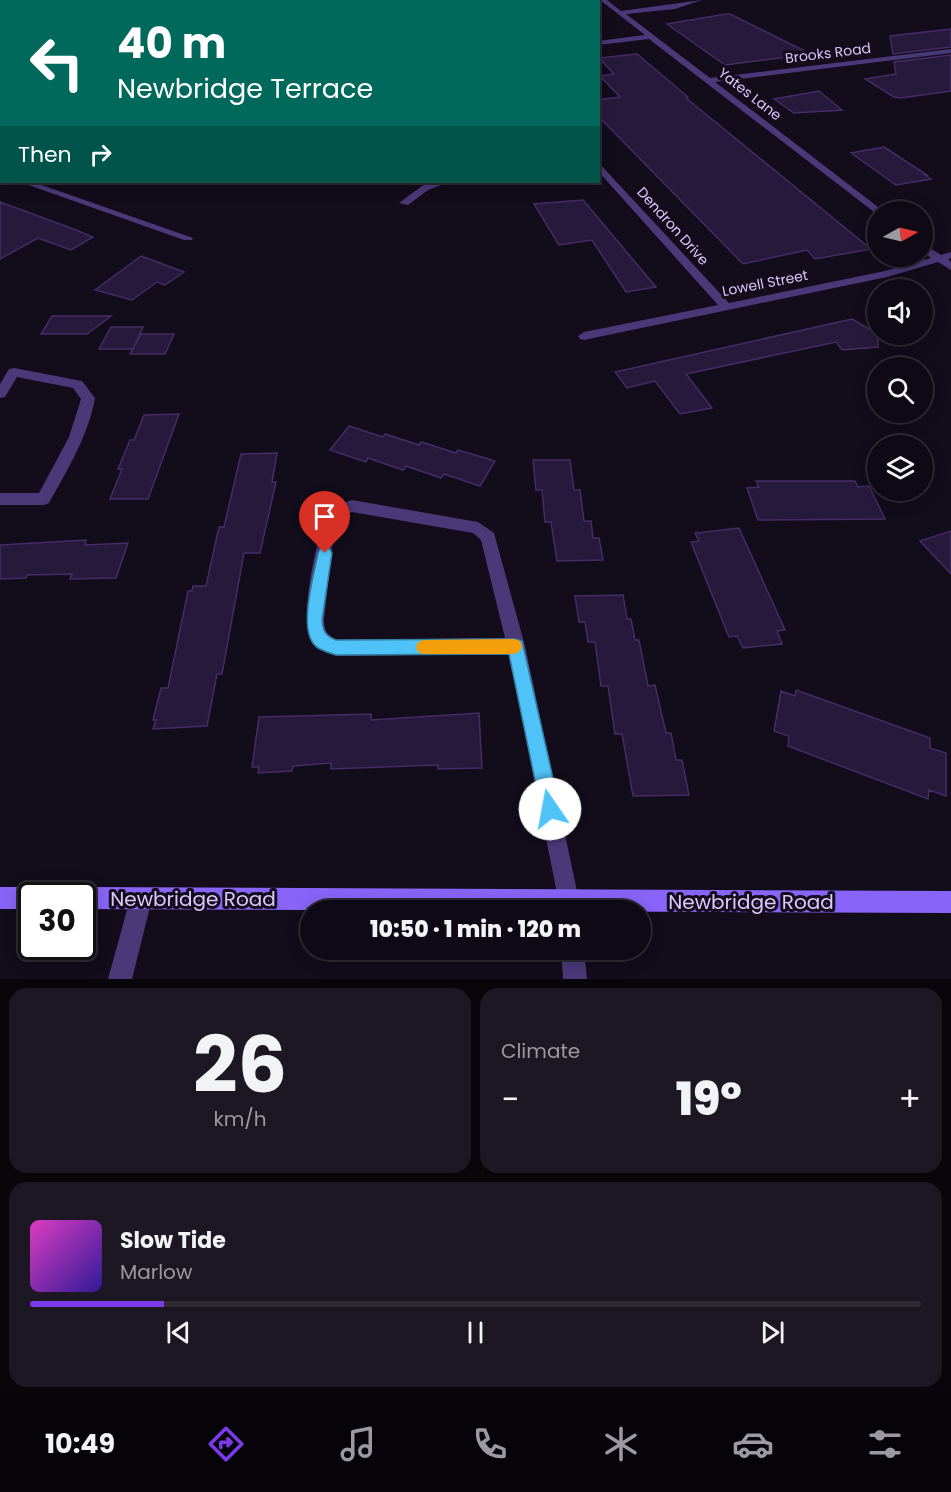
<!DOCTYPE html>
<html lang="en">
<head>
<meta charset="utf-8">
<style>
  body { margin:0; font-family:Poppins,sans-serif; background:#1c1722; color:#f1f3f6; height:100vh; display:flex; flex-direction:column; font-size:22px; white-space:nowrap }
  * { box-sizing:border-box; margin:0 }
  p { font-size:20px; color:#9b9aa0 }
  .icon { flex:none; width:33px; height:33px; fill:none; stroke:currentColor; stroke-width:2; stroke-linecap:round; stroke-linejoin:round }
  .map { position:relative; height:979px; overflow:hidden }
  .details { display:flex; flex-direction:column; gap:9px; padding:9px; background:#08050b; flex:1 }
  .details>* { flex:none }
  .banner { position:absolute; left:0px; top:0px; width:600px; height:183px; box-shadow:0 3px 15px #0003,0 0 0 2px #2e2a34; background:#00695c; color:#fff; overflow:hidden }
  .needle { width:39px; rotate:82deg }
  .buttons { position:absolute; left:867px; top:201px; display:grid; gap:12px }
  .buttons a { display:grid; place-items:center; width:66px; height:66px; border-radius:50%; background:#0e0914; box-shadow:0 3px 15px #0003,0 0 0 2px #2e2a34; font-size:30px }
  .speed { position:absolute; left:18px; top:882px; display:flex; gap:12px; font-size:30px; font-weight:700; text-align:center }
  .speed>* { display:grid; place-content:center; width:78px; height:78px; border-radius:50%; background:#0e0914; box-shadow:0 3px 15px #0003,0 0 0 2px #2e2a34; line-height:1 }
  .speed .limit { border:3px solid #111; border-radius:9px; background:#fff; color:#111 }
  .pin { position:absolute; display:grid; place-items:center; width:51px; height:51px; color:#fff; margin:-62px -26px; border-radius:50% 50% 50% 0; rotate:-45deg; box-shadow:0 0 6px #0007 }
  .pin .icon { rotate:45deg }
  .me { position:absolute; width:66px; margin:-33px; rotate:348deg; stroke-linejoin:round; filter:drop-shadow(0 0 4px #0008) }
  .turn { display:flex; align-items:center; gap:21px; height:126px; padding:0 18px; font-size:27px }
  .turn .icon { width:78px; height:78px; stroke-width:2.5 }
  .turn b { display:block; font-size:42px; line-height:51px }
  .then { display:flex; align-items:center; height:57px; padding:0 18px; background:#0003; gap:12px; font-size:22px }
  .big { font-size:45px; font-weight:800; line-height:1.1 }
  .details .widget { flex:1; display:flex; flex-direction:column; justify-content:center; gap:9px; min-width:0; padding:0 21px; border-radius:18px; background:#1c1722 }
  .details .dial { align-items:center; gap:0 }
  .dial b { font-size:78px; line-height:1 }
  .song { display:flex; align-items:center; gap:18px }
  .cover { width:72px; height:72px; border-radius:9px; background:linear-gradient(135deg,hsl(310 70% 55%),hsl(250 70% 35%)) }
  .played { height:6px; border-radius:3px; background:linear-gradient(90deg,#7c3aed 15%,#2e2a34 15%) }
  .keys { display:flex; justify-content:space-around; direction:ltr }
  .heat { display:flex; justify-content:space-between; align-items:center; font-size:33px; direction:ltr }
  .details .tiles { flex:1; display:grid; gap:9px; grid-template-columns:1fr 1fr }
  .widget:last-child { grid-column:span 2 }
  .trip { position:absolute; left:300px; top:900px; width:351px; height:60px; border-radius:30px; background:#0e0914; box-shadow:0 3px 15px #0003,0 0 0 2px #2e2a34; font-weight:800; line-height:60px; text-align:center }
  .tab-bar { display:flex; height:96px; justify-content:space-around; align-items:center; background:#060408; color:#9b9aa0 }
  .tab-bar .icon { width:42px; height:42px }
  .tab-bar .on { color:#7c3aed }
  .tab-bar b { font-size:27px; color:#f1f3f6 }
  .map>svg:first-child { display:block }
  .building { fill:#27193b; stroke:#442c66; stroke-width:1.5 }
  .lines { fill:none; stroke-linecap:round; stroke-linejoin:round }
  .street { fill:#493978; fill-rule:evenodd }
  .secondary { fill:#8964f8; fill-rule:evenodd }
  .route { fill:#4fc3f7; stroke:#337fa1; stroke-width:1.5 }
  .slow { fill:#f59e0b }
  .labels { text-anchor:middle; stroke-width:6; stroke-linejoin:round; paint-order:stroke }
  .far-street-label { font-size:14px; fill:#dac8fd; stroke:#120c1b }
  .near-street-label { font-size:20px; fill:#dac8fd; stroke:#120c1b }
</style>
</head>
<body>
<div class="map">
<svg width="951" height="979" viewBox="0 0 951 979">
  <rect width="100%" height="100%" fill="#120c1b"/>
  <!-- building -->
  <path class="building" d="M726 14H730L811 54 725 65 667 24Z
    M951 29V47L893 54 890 36Z
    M637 54 688 97 686 98 871 249 815 259 807 250 743 264 598 116V100L620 97 600 76 614 74 599 58Z
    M951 55V91L901 98 894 97 865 79 896 74 894 62Z
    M819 91 842 110 794 113 774 99Z
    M884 147 927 175H925L931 179 896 185 851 153Z
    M583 200 614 237 656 287 626 292 592 240 559 245 534 204Z
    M0 202 76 230 93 237 71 250 38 238 0 259Z
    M141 256 184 272 165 285 157 282 132 300 95 290Z
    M52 316H111L87 334H41Z
    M852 319 878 334V347L842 350 836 342 686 374 712 408 680 414 655 381 627 388 615 372Z
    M111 327H143L133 349H99Z
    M141 334H174L165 354H130Z
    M179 414 148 499H110L122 469H118L130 440H134L144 415Z
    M349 426 383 437 385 434 419 445 421 442 456 453 458 450 495 461 480 486 444 474 441 478 406 466 403 470 368 458 366 462 330 450Z
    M277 453 272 482H276L260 553H244L222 674H217L207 726 153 729 156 720H153L161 688H168L188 591H192L193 586H206L219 527H224L241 454Z
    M533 460H570L574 490H580L584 521H591L593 538H599L603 560 557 561 551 522H545L542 490H536Z
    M756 481H855L858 487 869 486 885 519 758 520 747 488 759 487Z
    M739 528 785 630 777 631 782 644 743 648 737 636 729 637 691 542 699 541 695 533Z
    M951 531V574L920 541Z
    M86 540 85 545 128 543 116 578 70 579 72 574 27 575 26 578 0 579V545Z
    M623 595 627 619H631L635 640H639L648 686 655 685 666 733H671L676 760H682L689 795 633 796 622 734H615L608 686H601L595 642H588L585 622H579L575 596Z
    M796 690 930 738V748L946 753V796L929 790 928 799 788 746 789 736 774 731 781 691 795 696Z
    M479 713 482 768 438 769V765L331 769V763L293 766 292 771 258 773 259 767H252L259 717 371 714V720Z"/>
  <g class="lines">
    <!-- street -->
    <path class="street" d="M271 0H278V1L272 2Z
      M448 0H455L456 2H449Z
      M600 0H607L621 11 702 0 675 9 626 14 710 78 951 49V53L715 82 882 210 883 212H878V215L649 39 598 45V41L645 35Z
      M0 93H2V97H0Z
      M598 162 729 303 885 271 931 258 922 251V243L941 255 951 252V258L948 259 951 262V270L938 262 887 277 584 340 580 339 578 336 584 332 718 305 598 171Z
      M0 174H2V180H0Z
      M20 182H33L193 238 192 240H184Z
      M436 182H449L428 190 408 205 399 203 422 186Z
      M14 368 82 381 95 398C88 436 68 469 49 503L44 505H0V493H39L69 437 81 399 73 388 17 377 5 397 0 398V384L9 369Z
      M352 500 478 522 494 533 525 646 581 910H561L560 908 509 654 336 656C323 651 313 646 309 633 301 612 318 525 331 507ZM352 512 473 533 481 540 505 638 337 640C327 635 324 631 324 620L332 547 341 517Z
      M141 888 149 891 152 899 132 979H108L130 899 133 891Z
      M561 950H584L587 979H563Z"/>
    <!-- secondary -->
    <path class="secondary" d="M86 0H92L85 2Z
      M0 87H2L0 92Z
      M0 887H32L40 890 42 896H32V909H0Z
      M82 887 951 891V913L82 909V896H72L74 890Z"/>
  </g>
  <!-- route -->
  <path class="route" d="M325 547 330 549 332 553 322 620C323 631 325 636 336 640L516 639 522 641 560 809 557 815 550 818 544 815 541 809 509 654 336 655C330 653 323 651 318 648 296 634 314 576 318 553L320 549Z"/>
  <!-- slow -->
  <path class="slow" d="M514 639 520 641 522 646 520 651 514 654H424L418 652 416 647 418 642 424 640Z"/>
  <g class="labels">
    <!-- far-street labels -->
    <g class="far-street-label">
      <text transform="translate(828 53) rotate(-7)" y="5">Brooks Road</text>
      <text transform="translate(750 94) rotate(38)" y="5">Yates Lane</text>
      <text transform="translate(673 226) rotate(48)" y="5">Dendron Drive</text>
      <text transform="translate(765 283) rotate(-11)" y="5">Lowell Street</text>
    </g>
    <!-- near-street labels -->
    <g class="near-street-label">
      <text x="193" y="906">Newbridge Road</text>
      <text x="751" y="909">Newbridge Road</text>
    </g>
  </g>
</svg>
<div class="buttons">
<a><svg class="needle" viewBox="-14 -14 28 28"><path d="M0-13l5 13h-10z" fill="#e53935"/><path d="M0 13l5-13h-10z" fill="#9b9aa0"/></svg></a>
<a><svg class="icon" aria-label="sound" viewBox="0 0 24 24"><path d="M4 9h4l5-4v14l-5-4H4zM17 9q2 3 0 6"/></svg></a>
<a><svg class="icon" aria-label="search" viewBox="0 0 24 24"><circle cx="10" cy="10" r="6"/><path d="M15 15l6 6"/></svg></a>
<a><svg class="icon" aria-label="layers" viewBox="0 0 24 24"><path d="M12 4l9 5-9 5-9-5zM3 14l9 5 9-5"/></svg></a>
</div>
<div class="speed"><div class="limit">30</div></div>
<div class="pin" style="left:325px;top:553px;background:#d93025"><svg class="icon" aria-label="arrive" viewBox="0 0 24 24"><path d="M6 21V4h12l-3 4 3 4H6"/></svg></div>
<svg class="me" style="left:550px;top:809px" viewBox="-20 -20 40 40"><circle r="19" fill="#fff"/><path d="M0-13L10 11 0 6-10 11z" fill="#4fc3f7"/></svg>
<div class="trip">10:50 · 1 min · 120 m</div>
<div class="banner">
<div class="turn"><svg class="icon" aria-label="left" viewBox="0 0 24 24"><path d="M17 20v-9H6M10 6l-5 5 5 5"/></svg><div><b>40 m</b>Newbridge Terrace</div></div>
<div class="then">Then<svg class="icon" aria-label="right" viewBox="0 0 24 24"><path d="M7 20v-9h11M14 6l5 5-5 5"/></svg></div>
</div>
</div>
<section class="details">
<div class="tiles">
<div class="widget dial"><b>26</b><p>km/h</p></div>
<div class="widget"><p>Climate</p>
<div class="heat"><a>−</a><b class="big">19°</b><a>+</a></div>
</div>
<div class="widget">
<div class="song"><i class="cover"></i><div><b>Slow Tide</b><p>Marlow</p></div></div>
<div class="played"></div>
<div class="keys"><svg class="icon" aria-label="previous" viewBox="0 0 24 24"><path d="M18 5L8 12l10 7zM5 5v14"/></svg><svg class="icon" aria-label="pause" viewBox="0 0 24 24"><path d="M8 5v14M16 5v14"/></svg><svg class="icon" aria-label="next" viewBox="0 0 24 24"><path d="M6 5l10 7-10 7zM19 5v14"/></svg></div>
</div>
</div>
</section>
<nav class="tab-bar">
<b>10:49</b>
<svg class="icon on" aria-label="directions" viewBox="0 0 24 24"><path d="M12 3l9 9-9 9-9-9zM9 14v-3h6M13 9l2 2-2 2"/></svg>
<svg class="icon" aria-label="music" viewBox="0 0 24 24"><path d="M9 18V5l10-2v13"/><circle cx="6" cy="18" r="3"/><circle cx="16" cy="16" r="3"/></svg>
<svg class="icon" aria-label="phone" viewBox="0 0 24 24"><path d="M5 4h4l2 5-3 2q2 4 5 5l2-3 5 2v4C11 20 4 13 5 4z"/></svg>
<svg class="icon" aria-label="climate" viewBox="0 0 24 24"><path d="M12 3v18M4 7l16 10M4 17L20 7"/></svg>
<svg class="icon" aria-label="car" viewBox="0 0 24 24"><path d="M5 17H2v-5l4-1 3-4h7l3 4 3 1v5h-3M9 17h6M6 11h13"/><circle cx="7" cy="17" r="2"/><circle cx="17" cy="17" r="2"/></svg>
<svg class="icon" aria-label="filters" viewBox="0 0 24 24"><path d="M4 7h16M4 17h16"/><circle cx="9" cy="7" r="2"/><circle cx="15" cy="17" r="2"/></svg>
</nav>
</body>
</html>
